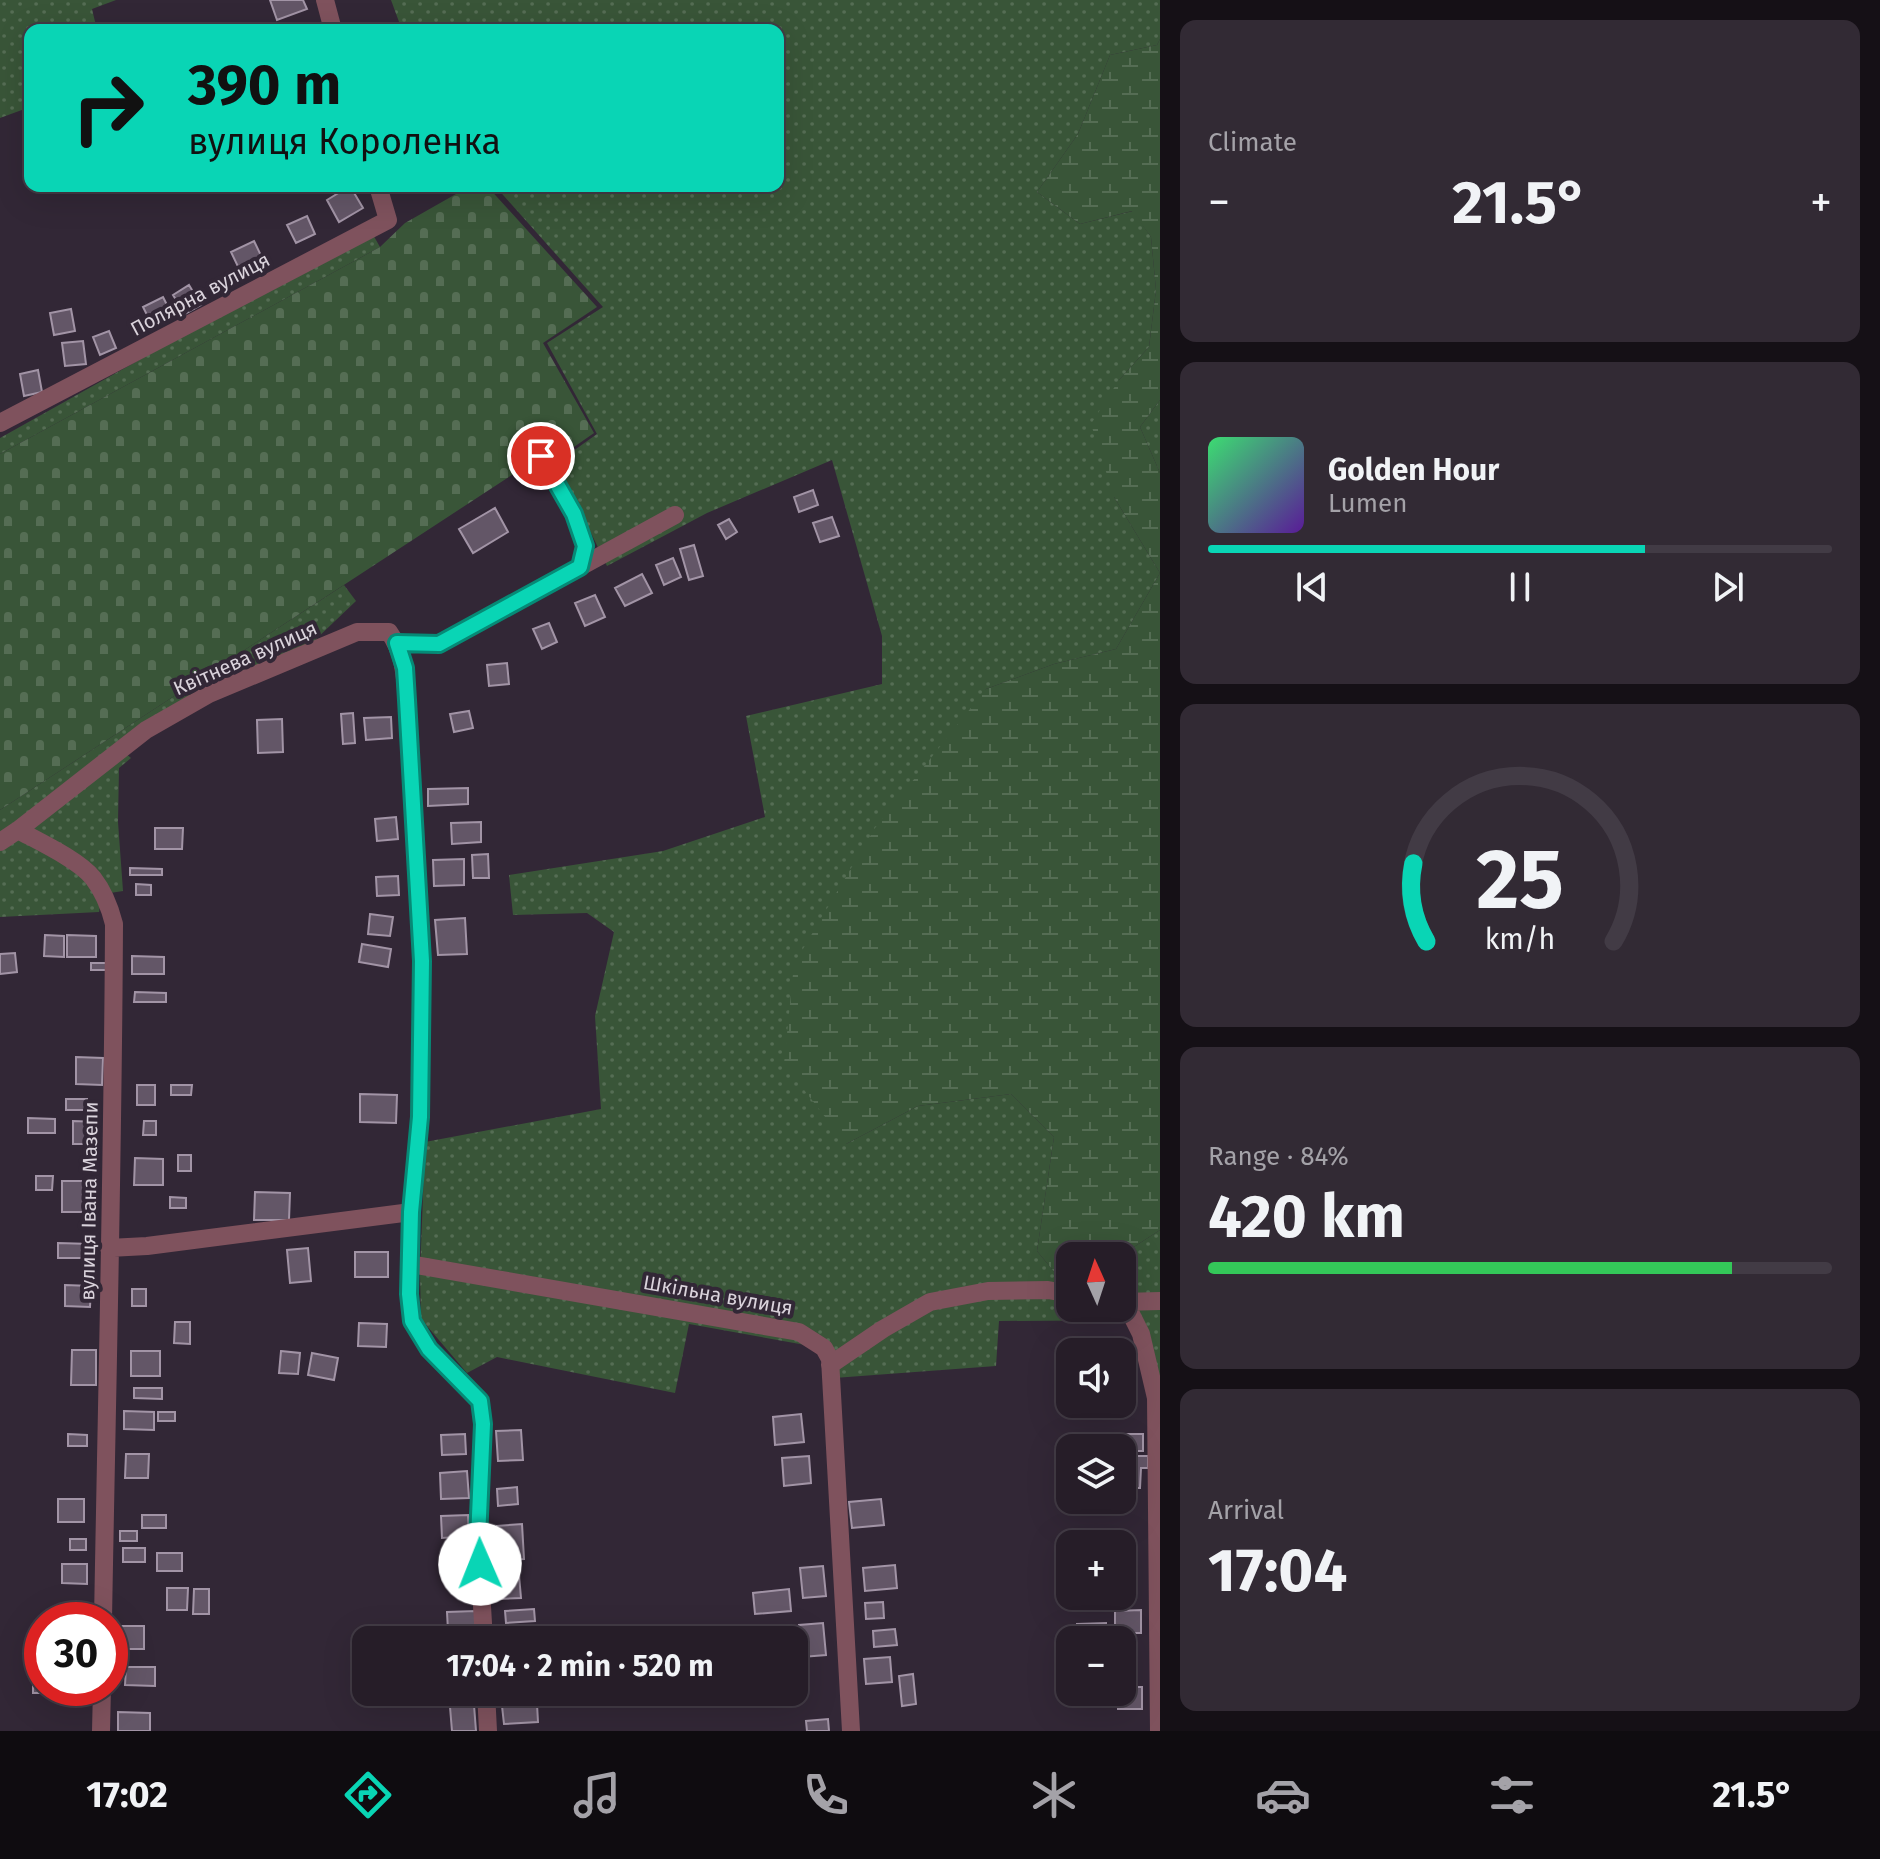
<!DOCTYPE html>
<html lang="en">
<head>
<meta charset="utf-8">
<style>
  body { margin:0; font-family:"Fira Sans",sans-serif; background:#322a34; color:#f1f3f6; height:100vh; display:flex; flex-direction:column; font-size:30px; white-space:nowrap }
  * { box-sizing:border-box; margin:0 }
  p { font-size:26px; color:#a4a2a8 }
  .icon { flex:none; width:44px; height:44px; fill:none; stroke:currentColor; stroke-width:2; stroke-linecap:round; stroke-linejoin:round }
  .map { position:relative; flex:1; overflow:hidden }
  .sheet { display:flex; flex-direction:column; gap:20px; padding:20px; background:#151016; width:720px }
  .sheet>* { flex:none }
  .hud { position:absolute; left:24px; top:24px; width:760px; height:168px; border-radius:16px; box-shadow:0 8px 32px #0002,0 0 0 2px #423b45; background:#09d5b5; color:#111; overflow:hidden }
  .needle { width:52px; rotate:357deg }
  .controls { position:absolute; left:1056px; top:1242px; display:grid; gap:16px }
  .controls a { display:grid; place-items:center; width:80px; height:80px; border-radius:16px; background:#261d28; box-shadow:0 8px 32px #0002,0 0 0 2px #423b45; font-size:40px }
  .speed { position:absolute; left:24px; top:1602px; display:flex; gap:16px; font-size:40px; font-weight:700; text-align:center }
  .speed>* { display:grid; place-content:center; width:104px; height:104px; border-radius:50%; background:#261d28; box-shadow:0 8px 32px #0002,0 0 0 2px #423b45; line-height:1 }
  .speed .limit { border:12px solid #d22; background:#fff; color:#111 }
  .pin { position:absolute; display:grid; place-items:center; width:68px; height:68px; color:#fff; margin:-34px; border:4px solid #fff; border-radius:50%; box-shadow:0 2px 8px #0007 }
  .me { position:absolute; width:88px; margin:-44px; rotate:359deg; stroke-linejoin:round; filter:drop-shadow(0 0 6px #0008) }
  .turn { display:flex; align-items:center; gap:28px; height:168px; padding:0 32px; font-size:36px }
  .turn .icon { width:104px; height:104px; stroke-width:2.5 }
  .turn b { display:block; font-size:56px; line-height:68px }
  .big { font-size:60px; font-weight:700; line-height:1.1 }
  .sheet .tile { flex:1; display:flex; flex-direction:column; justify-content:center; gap:12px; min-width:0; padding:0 28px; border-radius:16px; background:#322a34 }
  .sheet .dial { align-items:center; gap:0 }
  .dial svg { height:208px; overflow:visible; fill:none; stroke:#423b45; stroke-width:7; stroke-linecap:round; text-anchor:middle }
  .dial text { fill:#f1f3f6; stroke:none }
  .song { display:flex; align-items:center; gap:24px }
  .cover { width:96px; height:96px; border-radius:12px; background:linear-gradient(135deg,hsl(140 70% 55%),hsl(270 70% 35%)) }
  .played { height:8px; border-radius:4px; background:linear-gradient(90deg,#09d5b5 70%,#423b45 70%) }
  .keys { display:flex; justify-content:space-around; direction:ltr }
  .heat { display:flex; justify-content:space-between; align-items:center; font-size:44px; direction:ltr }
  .charge { height:12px; border-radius:6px; background:linear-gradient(90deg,#34c759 84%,#423b45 0) }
  .trip { position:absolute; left:352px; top:1626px; width:456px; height:80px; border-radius:16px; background:#261d28; box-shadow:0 8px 32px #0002,0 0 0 2px #423b45; font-weight:700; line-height:80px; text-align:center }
  .tabs { display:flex; height:128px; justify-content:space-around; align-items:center; background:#0f0c10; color:#a4a2a8 }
  .tabs .icon { width:56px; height:56px }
  .tabs .on { color:#09d5b5 }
  .tabs b { font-size:36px; color:#f1f3f6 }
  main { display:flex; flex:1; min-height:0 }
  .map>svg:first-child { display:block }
  .grass { fill:url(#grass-dots) }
  .wetland { fill:url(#wetland-marsh) }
  .cemetery { fill:url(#cemetery-stones) }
  .building { fill:#635667; stroke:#a294a6; stroke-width:2 }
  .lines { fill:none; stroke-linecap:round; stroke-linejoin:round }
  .minor { stroke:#7f525d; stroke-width:18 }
  .route-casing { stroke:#068a76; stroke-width:20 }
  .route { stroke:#09d5b5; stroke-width:14 }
  .labels { text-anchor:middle; stroke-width:8; stroke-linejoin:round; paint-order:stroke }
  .street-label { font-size:20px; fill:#dad3dc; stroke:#322736 }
</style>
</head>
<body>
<main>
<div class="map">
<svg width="1160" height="1731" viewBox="0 0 1160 1731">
  <defs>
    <pattern id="grass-dots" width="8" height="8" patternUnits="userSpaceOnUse" patternTransform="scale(2)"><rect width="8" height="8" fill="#395538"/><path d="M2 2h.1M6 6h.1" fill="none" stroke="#556d54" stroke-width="1.8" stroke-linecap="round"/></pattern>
    <pattern id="wetland-marsh" width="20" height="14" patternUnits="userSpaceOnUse" patternTransform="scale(2)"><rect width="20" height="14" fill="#395538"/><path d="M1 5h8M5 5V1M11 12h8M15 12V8" fill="none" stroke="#556d54"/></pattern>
    <pattern id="cemetery-stones" width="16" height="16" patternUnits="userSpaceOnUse" patternTransform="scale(2)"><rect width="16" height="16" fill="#395538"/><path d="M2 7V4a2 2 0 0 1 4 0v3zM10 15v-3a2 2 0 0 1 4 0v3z" fill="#556d54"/></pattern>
  </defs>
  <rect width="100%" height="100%" fill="#322736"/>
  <!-- grass -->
  <path class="grass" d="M0 0H116L92 9 97 30H30V107L0 118Z
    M391 0H1160V39L1157 45 1110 55 1078 134 1037 192 1080 224 1133 211 1151 237 1156 290 1149 347 1119 380 1114 497 1160 573 1116 649 1054 664 986 689 846 1144 918 1106 1011 1094 1054 1137 1037 1251 1070 1291V1308H1122V1256H1120L1160 1230V1434L1143 1320 999 1321 996 1366 834 1378 822 1348 689 1324 675 1393 497 1357 467 1373 421 1319 420 1274 425 1142 601 1109 595 1016 614 932 587 913 513 915 509 875 663 851 765 817 746 716 882 684V636L832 460 707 513 607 566 577 504 552 466 597 434 547 343 603 307 495 186H778V30H402Z
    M372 233 380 247 0 454V438L273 285Z
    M1160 400V473L1140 427Z
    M344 585 356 601 314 641 215 686 0 834V810Z
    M125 753 131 758 119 768 118 822 123 891 110 893 31 829Z
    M17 835 76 869 101 900 99 912 0 917V847Z"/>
  <!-- wetland -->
  <path class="wetland" d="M1160 39V400L1140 427 1160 473V1230L1120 1256H1070V1291L1037 1251 1054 1137 1011 1094 918 1106 846 1144 784 1064 794 964 875 828 986 689 1054 664 1116 649 1160 573 1114 497 1091 424 1119 380 1149 347 1156 290 1151 237 1132 211 1080 224 1037 192 1078 134 1110 55 1157 45Z"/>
  <!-- cemetery -->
  <path class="cemetery" d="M470 186H487L597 307 543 343 594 433 551 463 544 454 0 810V454L380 247 405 223Z"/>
  <!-- building -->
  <path class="building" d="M270 0H303L307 9 277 20Z
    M350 186 363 208 339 222 327 200Z
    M307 216 315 234 296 243 287 225Z
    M254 241 266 266 243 277 231 252Z
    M189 285 201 305 185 314 173 295Z
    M163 297 172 315 152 325 143 307Z
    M71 309 75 331 54 335 50 313Z
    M109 331 116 348 100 355 93 337Z
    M83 341 86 364 65 366 62 343Z
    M38 370 42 392 24 396 20 374Z
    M813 490 818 505 799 512 794 497Z
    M495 508 508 532 473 553 459 529Z
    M832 517 839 536 820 542 813 523Z
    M729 519 737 532 726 539 718 525Z
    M694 545 703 576 689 580 680 549Z
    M673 558 681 577 664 585 656 565Z
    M642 574 652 593 625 606 615 588Z
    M595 595 605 617 585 626 575 603Z
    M549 623 557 642 542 649 533 629Z
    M507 663 509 684 489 686 487 665Z
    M469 711 473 728 454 732 450 714Z
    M353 713 355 743 343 744 341 714Z
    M391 717 392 738 366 740 364 718Z
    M282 719 283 752 258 753 257 720Z
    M468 788V804L428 806V789Z
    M396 817 398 839 377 841 375 819Z
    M481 822V842L452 844 451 823Z
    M155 828H183L182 849H155Z
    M488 854 489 878H473L472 855Z
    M464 859V885L434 886 433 860Z
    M130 868 162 869V875H130Z
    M398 876 399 895 377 896 376 877Z
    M136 884 151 885V895H136Z
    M370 914 393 917 390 936 368 934Z
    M465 918 467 954 438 955 435 920Z
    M45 935 64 936V957L44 956Z
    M67 935 96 936V957H67Z
    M362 944 391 949 388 967 359 962Z
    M15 953 17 972 0 974V954Z
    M132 956 164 957V974H132Z
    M91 963H107V970H91Z
    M135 992 166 993V1002H134Z
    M76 1057 103 1058 102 1085 76 1084Z
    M137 1085H155V1105H137Z
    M171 1085H192L191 1095H171Z
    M360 1094 397 1095 396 1123 360 1122Z
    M66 1099H87V1110H66Z
    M28 1118 55 1119V1133H28Z
    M73 1121 98 1122V1144H73Z
    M144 1121H156V1135H143Z
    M178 1155H191V1171H178Z
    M135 1158 163 1159V1185H134Z
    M36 1176H53L52 1190H36Z
    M62 1181H94V1212H62Z
    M255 1192 290 1193 289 1220H254Z
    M170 1197 186 1198V1208H170Z
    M58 1243 91 1244 90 1258H58Z
    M308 1248 311 1281 290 1283 287 1250Z
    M355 1252H388V1277H355Z
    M65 1285 91 1286 90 1307 65 1306Z
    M132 1289H146V1306H132Z
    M175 1322H190V1344L174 1343Z
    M359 1323 387 1324 386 1347 358 1346Z
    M72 1350H96V1385H71Z
    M131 1351H160V1376H131Z
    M281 1351 300 1353 298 1374 279 1373Z
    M312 1353 338 1358 334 1380 308 1375Z
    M134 1388H162V1399L134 1398Z
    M124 1411 154 1412V1430L124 1429Z
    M158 1412H175V1421H158Z
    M801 1414 804 1442 775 1445 773 1417Z
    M521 1430 523 1460 498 1461 496 1431Z
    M68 1434 87 1435V1446H68Z
    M465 1434 466 1454 442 1455 441 1435Z
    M1120 1434H1143V1451H1122V1448H1120Z
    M126 1454H149L148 1478H125Z
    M809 1456 811 1483 784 1486 782 1458Z
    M1122 1456H1148V1468H1141L1140 1488H1122Z
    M467 1471 469 1498 441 1499 440 1473Z
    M517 1487 518 1504 498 1506 497 1489Z
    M58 1499H84V1522H58Z
    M881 1499 884 1525 852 1528 849 1502Z
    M142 1515H166V1528H142Z
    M468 1515 469 1536 442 1538 441 1516Z
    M522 1524 524 1559 499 1560 497 1526Z
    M120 1531H137V1541H120Z
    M70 1539H86V1550H70Z
    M123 1548H145V1562H123Z
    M1122 1552H1136L1137 1581H1122Z
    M157 1553H182V1571H157Z
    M470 1556 471 1574 451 1576 449 1557Z
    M62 1564H87V1584L62 1583Z
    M895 1565 897 1588 865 1591 863 1568Z
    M823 1566 826 1596 803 1598 800 1568Z
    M519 1575 521 1598 499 1599 497 1576Z
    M167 1588H188L187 1610H167Z
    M194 1589H209V1614H193Z
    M789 1589 791 1611 755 1614 753 1593Z
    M883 1602 884 1618 866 1619 865 1603Z
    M534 1609 535 1621 506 1623 505 1611Z
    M1141 1610V1633H1115V1611Z
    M475 1611 476 1629 448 1631 447 1612Z
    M58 1612H82V1620H58Z
    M823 1623 826 1655 802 1657 799 1625Z
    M1106 1623V1640H1077V1624Z
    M120 1626H144V1649H120Z
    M556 1627 557 1640H534L533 1628Z
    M895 1629 897 1645 874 1647 873 1631Z
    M890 1657 892 1682 866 1684 864 1659Z
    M126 1667H155V1686L125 1685Z
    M913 1674 916 1704 902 1706 899 1676Z
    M33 1681H42V1688H53V1693H33Z
    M1122 1687H1142V1709H1118V1692H1122Z
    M72 1688H91V1694L72 1693Z
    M537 1704 538 1722 504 1724 502 1706Z
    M474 1705 476 1731H452L450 1707Z
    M118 1712 150 1713V1731H118Z
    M828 1719 829 1731H807L806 1721Z"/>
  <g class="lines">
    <!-- minor -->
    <path class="minor" d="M325 0 333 30
      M0 423 388 220 378 186
      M541 456 574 514 585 546 580 567
      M397 643 439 644 675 515
      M18 830C38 841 79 860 93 878 104 892 110 908 114 924 113 1156 107 1388 103 1620
      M0 842 18 830 146 730 209 694 357 632H389C404 653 405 676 407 700L422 961 420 1117 411 1212 409 1294 412 1321 429 1349 480 1401 483 1424 478 1539 484 1640
      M109 1248 147 1246 411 1212
      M410 1264 799 1332 824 1348 830 1359 851 1731
      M1122 1302 1160 1301
      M1122 1307 1131 1314 1141 1334 1156 1398 1159 1731
      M830 1365 883 1329 930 1302 988 1291 1048 1290 1070 1294
      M486 1692 488 1731
      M101 1731 102 1688"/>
  </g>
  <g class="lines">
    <!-- route casing -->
    <g class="route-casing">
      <path id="route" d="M480 1564 478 1539 483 1424 480 1401 429 1349 412 1321 409 1294 411 1212 420 1117 422 961 407 700 405 668 397 643 439 644 580 567 585 546 574 514 541 456"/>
    </g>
    <!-- route -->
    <use href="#route" class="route"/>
  </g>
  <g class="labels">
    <!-- street labels -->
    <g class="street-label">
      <text transform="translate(200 294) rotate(-28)" y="7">Полярна вулиця</text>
      <text transform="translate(245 658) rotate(-24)" y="7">Квітнева вулиця</text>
      <text transform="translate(89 1201) rotate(-89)" y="7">вулиця Івана Мазепи</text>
      <text transform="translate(718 1295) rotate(10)" y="7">Шкільна вулиця</text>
    </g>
  </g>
</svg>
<div class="controls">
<a><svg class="needle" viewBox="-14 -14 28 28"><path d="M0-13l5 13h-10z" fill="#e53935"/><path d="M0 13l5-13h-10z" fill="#a4a2a8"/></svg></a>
<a><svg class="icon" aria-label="sound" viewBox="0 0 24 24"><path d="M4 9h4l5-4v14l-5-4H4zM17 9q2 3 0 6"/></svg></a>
<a><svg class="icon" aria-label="layers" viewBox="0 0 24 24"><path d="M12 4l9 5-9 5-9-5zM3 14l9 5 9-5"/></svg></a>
<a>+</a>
<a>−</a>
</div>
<div class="speed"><div class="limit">30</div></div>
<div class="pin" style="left:541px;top:456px;background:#d93025"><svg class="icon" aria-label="arrive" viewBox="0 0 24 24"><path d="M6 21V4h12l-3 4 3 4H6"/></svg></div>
<svg class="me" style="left:480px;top:1564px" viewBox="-20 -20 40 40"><circle r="19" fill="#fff"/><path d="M0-13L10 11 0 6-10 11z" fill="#09d5b5"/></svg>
<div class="trip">17:04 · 2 min · 520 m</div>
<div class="hud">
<div class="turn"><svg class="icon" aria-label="right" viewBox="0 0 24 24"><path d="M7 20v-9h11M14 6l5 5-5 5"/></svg><div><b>390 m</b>вулиця Короленка</div></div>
</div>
</div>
<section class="sheet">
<div class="tile"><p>Climate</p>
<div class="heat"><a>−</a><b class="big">21.5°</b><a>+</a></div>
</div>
<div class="tile">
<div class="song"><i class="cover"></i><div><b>Golden Hour</b><p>Lumen</p></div></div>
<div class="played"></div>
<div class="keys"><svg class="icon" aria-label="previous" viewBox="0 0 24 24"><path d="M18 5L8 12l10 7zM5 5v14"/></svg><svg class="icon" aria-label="pause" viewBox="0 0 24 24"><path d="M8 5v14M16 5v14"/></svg><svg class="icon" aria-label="next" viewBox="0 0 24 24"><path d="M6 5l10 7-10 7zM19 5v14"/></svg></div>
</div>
<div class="tile dial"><svg viewBox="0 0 100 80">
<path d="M14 69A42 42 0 1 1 86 69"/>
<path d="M14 69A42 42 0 0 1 9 39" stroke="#09d5b5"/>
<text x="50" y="56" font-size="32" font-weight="700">25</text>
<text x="50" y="72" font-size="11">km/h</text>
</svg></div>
<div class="tile"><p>Range · 84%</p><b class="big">420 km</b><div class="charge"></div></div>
<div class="tile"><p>Arrival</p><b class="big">17:04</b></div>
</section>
</main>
<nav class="tabs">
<b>17:02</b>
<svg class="icon on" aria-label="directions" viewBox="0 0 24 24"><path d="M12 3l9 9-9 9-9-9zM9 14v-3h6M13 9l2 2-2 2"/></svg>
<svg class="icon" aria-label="music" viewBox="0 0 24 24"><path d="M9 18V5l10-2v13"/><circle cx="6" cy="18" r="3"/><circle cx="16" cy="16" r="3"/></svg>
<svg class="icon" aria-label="phone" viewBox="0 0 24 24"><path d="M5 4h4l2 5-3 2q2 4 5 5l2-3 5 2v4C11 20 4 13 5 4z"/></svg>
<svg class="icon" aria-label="climate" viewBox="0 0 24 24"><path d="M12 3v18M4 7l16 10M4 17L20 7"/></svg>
<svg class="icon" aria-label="car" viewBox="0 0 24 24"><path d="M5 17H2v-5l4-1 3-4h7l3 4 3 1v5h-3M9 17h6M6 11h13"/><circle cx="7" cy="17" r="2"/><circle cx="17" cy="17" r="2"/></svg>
<svg class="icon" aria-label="filters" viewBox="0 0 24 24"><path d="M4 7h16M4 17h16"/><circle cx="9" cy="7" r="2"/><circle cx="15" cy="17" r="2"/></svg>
<b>21.5°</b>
</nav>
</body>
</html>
